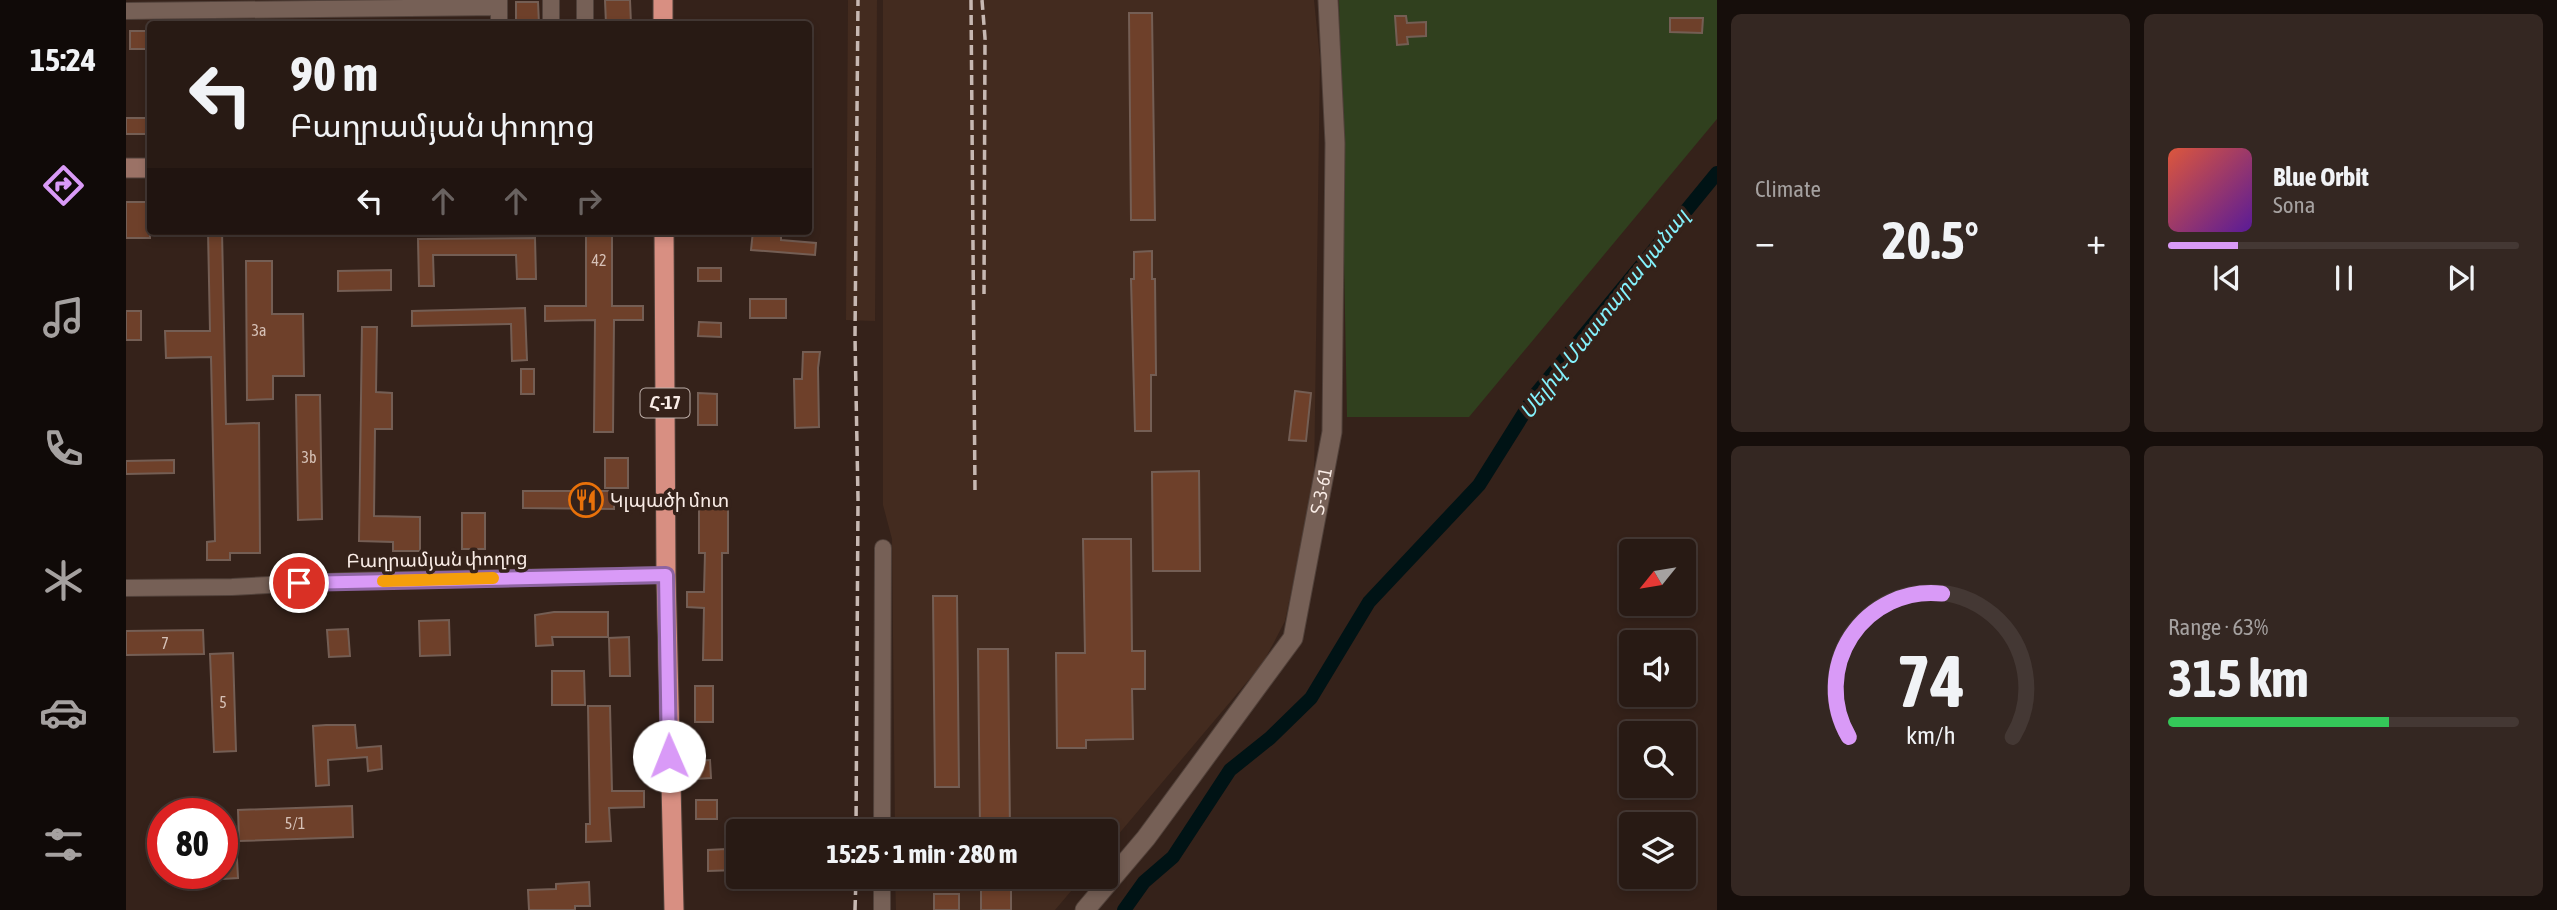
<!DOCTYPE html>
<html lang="en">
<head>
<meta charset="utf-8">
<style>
  body { margin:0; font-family:"Asap Condensed","Noto Sans Armenian",sans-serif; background:#342722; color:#f1f3f6; height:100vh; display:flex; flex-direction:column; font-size:26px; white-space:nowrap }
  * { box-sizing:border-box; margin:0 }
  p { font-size:23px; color:#a5a1a0 }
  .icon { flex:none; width:38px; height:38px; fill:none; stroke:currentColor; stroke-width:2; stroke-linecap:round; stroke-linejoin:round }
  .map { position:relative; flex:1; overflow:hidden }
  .panel { display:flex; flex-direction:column; gap:14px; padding:14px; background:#160e0b; width:840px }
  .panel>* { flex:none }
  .banner { position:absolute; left:21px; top:21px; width:665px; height:214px; border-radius:7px; box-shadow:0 4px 10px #0003,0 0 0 2px #443834; background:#281a14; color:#f1f3f6; overflow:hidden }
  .needle { width:46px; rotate:240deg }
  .fabs { position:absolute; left:1493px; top:539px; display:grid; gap:14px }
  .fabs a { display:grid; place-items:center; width:77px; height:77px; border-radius:7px; background:#281a14; box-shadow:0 4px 10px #0003,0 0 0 2px #443834; font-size:35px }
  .speed { position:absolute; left:21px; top:798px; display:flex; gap:14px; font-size:35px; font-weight:700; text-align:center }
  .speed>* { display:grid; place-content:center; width:91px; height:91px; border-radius:50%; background:#281a14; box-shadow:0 4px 10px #0003,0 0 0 2px #443834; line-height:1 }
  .speed .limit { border:10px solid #d22; background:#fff; color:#111 }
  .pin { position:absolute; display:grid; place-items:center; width:60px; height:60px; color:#fff; margin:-30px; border:4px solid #fff; border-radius:50%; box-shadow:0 2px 7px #0007 }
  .me { position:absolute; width:77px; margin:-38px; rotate:359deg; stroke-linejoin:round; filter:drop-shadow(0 0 5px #0008) }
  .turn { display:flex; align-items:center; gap:24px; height:147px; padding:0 28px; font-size:32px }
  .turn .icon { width:91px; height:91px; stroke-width:2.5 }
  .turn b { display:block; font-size:49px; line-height:60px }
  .lanes { display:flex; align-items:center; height:66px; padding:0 28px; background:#0003; justify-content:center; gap:35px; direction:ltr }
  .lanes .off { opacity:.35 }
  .big { font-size:52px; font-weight:700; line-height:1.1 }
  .panel .widget { flex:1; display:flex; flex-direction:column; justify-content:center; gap:10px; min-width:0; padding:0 24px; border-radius:10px; background:#342722 }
  .panel .dial { align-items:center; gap:0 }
  .dial svg { height:182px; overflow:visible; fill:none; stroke:#443834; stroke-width:7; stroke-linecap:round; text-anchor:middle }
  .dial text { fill:#f1f3f6; stroke:none }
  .song { display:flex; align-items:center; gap:21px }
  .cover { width:84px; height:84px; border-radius:10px; background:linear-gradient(135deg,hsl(10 70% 55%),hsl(270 70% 35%)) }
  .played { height:7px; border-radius:4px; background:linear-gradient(90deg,#d99af7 20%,#443834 20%) }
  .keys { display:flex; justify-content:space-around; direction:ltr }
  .heat { display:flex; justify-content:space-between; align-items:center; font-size:38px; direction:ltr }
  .charge { height:10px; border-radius:5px; background:linear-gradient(90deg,#34c759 63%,#443834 0) }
  .panel .tiles { flex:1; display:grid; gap:14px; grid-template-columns:repeat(2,1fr) }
  .trip { position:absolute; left:600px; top:819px; width:392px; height:70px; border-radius:7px; background:#281a14; box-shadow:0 4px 10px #0003,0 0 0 2px #443834; font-weight:700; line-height:70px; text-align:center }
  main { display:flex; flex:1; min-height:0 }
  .tabs { display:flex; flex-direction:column; width:126px; justify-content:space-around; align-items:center; background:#100a08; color:#a5a1a0 }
  .tabs .icon { width:49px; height:49px }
  .tabs .on { color:#d99af7 }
  .tabs b { font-size:32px; color:#f1f3f6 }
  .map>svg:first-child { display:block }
  .built { fill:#432b1f }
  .green { fill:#30401e }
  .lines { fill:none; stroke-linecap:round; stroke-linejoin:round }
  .canal { stroke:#001315; stroke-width:14 }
  .building { fill:#6e402a; stroke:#745e54; stroke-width:2 }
  .minor-casing { stroke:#51413a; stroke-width:18 }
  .tertiary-casing { stroke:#51413a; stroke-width:21 }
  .secondary-casing { stroke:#51413a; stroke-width:21 }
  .trunk-casing { stroke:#51413a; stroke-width:21 }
  .minor { stroke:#766056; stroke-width:16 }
  .tertiary { stroke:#766056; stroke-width:19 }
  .secondary { stroke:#9b7266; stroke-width:19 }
  .trunk { stroke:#d88f82; stroke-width:19 }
  .rail { stroke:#c7b8b2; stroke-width:3.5; stroke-dasharray:10 5; stroke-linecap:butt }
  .route-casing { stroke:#8d64a1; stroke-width:18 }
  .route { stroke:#d99af7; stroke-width:12 }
  .slow { stroke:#f59e0b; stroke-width:12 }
  .labels { text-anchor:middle; stroke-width:7; stroke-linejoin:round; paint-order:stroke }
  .number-label { font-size:16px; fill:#d6c1b7 }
  .shield { fill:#35221a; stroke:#beafa9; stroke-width:2 }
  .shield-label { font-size:18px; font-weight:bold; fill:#f9ece6 }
  .street-label { font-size:19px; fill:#f9ece6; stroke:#35221a }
  .poi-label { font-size:19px; fill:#f9ece6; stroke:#35221a; text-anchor:start }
  .water-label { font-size:21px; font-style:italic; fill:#85f3fe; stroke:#35221a }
</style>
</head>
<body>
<main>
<nav class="tabs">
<b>15:24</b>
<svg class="icon on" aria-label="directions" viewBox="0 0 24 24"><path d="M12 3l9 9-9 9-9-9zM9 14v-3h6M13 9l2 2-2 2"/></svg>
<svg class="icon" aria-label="music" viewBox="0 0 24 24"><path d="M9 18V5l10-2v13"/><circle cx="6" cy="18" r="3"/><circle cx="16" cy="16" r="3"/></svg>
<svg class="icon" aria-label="phone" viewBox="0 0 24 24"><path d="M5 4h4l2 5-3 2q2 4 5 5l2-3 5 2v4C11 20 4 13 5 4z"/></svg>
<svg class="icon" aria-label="climate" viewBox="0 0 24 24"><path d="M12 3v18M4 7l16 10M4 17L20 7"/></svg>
<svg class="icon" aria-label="car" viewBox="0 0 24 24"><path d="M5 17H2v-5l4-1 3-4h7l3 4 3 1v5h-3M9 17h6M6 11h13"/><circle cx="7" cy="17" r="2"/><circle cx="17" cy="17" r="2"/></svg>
<svg class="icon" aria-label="filters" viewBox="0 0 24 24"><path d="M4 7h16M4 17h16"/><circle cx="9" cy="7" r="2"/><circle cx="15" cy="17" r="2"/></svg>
</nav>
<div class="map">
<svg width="1591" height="910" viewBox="0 0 1591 910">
  <rect width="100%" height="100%" fill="#35221a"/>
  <!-- built -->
  <path class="built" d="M722 0H751L749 321 720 320Z
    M757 0H1188L1194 59 1188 482 1159 621 1137 663 980 849V831H769L766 539 757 505Z
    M769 877H957L929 910H770Z"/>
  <!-- green -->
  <path class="green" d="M1213 0H1591V119L1343 417H1221Z"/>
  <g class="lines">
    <!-- canal -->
    <path class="canal" d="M998 910 1018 882 1047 857 1104 770 1144 738 1185 698 1243 602 1353 485 1410 394 1591 173"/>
  </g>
  <!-- building -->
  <path class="building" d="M479 0H504L505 24H480Z
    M390 2H412L413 24H390Z
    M1003 13H1026L1029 220H1005Z
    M1269 16H1280L1281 23 1300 22V36L1281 37 1282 44 1271 45Z
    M1544 18H1577L1576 33 1544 32Z
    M4 31H24V49H4Z
    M0 118H24V134H0Z
    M0 202H24V238H0Z
    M82 231H96L100 424 133 423 134 553H104V560H81V542L89 541 85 357 40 358 39 331H84Z
    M460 231H486V306H517V320H488L487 432H468L469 320 419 321V306H460Z
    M627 231H655V240L690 243 689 255 625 250Z
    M409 238 410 279H391L390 255H307L308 286H293L292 239Z
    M1026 251V279H1029L1030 375H1025V431H1009L1005 279H1008V252Z
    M120 261H146V314H177L178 376H147V399L121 400Z
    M572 268H595V281H572Z
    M265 270V290L212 291V271Z
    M624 299H660V318H624Z
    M399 308 401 360 386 361 385 324 286 326V311Z
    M0 311H15V340H0Z
    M573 322 595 323V337L572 336Z
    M236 327H251L250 392 266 393V429H249L248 516 294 517V551H267V542L233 541Z
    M677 352H694L692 368 693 427 669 428 668 379H676Z
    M395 369H408V394H395Z
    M1169 391 1185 393 1180 441 1163 440Z
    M572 393 591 394V425H572Z
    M170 395H194L196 519 172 520Z
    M479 458H502V488H479Z
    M48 460V473L0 474V461Z
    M1073 471 1074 571H1027L1026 472Z
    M397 491H488V509L397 508Z
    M573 497H602V553H596V660H577L578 608 561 607V592H578L579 553H573Z
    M336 513H359V549H336Z
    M957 539H1005L1006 651H1019V689H1006L1007 739 960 740V748H931L930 653H959Z
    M807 596H831L833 787H809Z
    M428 612H482V637H426L427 645 410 646 409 615Z
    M323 620 324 655 294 656 293 621Z
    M222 629 224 656 203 657 201 630Z
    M77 630 78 654 0 655V631Z
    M503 637 504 676H484L483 638Z
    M852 649H882L884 831H854Z
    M107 653 110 751 88 752 84 654Z
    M426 671H458L459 705H426Z
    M569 686H587V722H569Z
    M462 706H484L486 791H518V807L483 808 485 841 460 842V824H464Z
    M200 725H229L231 748 255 746 256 769 242 771 241 757 202 760 203 785 190 786 187 726Z
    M584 760 585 778 569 779V761Z
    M570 800H591V819H570Z
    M226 806 227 837 113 841 112 810Z
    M110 840 112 878 96 879V841Z
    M600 849 601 858H611V870L582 871V850Z
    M855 877H885V910H855Z
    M912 877H937V887L913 888Z
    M463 882 464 906H449V910H403L402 890 430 889V884Z
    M808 894H833V910H808Z"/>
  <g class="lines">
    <!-- minor casing -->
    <g class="minor-casing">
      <path id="minor" d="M373 0V24
        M425 0V24
        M459 0V24
        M0 11 373 7
        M0 588 106 587 220 581 540 575
        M756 831 757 548
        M756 910V877"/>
    </g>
    <!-- tertiary casing -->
    <g class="tertiary-casing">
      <g id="tertiary">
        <path id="s1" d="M959 910 1020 838 1167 638 1206 432 1209 143 1202 0"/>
      </g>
    </g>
    <!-- secondary casing -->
    <g class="secondary-casing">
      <path id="secondary" d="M0 168H24"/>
    </g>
    <!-- trunk casing -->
    <g class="trunk-casing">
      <path id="trunk" d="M537 0V24
        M538 231 540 575 548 910"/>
    </g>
    <!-- minor -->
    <use href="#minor" class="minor"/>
    <!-- tertiary -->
    <use href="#tertiary" class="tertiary"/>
    <!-- secondary -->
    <use href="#secondary" class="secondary"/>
    <!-- trunk -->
    <use href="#trunk" class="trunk"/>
    <!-- rail -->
    <path class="rail" d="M845 0 849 492
      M856 0 859 38 858 294
      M730 831 732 499 729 337 732 0
      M729 910 730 877"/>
  </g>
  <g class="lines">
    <!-- route casing -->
    <g class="route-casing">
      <path id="route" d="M173 583 540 575 543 756"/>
    </g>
    <!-- route -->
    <use href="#route" class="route"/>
    <!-- slow -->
    <path class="slow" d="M257 581 367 578"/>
  </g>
  <!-- icons -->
  <defs>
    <g id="restaurant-ring" transform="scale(1.75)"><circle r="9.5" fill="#35221a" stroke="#e8710a" stroke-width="1.5"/><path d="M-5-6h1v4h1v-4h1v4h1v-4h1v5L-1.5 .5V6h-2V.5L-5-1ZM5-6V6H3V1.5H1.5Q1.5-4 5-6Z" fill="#e8710a"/></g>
  </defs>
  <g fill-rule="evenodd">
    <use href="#restaurant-ring" x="460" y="500"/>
  </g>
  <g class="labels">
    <!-- number labels -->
    <g class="number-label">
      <text x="473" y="266">42</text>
      <text x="133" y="336">3a</text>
      <text x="183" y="463">3b</text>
      <text x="39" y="649">7</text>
      <text x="97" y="708">5</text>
      <text x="169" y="829">5/1</text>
    </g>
    <!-- shield labels -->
    <rect class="shield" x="514.5" y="388.5" width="49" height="29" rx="5"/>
    <g class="shield-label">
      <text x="539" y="409">Հ-17</text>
    </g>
    <!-- street labels -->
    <g class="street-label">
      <text dy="7" stroke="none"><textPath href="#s1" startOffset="492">Տ-3-61</textPath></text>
      <text transform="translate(311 559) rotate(-1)" y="7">Բաղրամյան փողոց</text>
    </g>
    <!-- poi labels -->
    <g class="poi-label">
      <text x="484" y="507">Կլպածի մոտ</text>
    </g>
    <!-- water labels -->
    <g class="water-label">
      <text transform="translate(1478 314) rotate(-52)" y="7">Սելիվ֊Մաստարա կանալ</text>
    </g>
  </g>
</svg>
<div class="fabs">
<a><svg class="needle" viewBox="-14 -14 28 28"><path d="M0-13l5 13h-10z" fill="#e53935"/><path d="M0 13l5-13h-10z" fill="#a5a1a0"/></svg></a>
<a><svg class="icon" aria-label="sound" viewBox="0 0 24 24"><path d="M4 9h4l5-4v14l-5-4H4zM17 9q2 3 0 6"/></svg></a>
<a><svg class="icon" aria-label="search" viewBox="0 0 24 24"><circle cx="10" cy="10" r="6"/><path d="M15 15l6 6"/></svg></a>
<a><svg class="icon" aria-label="layers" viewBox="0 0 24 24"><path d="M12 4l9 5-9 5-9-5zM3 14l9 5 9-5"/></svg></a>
</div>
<div class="speed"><div class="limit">80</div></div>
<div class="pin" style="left:173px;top:583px;background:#d93025"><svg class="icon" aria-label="arrive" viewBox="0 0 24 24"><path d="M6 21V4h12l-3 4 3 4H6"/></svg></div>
<svg class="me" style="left:543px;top:756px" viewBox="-20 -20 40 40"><circle r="19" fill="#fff"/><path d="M0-13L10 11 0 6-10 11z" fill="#d99af7"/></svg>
<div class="trip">15:25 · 1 min · 280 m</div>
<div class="banner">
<div class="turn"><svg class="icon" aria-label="left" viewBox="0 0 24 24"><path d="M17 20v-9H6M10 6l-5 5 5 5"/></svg><div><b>90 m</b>Բաղրամյան փողոց</div></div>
<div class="lanes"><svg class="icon" aria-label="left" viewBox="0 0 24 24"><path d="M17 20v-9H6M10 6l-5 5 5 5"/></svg><svg class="icon off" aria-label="ahead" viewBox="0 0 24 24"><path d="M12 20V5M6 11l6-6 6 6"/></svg><svg class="icon off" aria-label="ahead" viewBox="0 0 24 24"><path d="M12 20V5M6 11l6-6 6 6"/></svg><svg class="icon off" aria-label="right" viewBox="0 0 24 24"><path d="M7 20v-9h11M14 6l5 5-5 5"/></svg></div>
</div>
</div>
<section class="panel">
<div class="tiles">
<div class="widget"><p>Climate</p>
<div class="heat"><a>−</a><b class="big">20.5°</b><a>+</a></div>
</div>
<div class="widget">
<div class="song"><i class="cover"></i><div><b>Blue Orbit</b><p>Sona</p></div></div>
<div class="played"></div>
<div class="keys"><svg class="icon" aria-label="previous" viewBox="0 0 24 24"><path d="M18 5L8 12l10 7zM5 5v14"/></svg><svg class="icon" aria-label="pause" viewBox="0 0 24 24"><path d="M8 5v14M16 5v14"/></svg><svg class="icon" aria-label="next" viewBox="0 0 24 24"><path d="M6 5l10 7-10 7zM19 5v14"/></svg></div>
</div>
<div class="widget dial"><svg viewBox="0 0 100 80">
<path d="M14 69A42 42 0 1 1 86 69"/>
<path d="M14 69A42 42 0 0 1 55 6" stroke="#d99af7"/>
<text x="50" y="56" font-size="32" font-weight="700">74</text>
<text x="50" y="72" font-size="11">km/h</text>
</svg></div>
<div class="widget"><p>Range · 63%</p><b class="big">315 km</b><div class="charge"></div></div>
</div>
</section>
</main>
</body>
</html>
